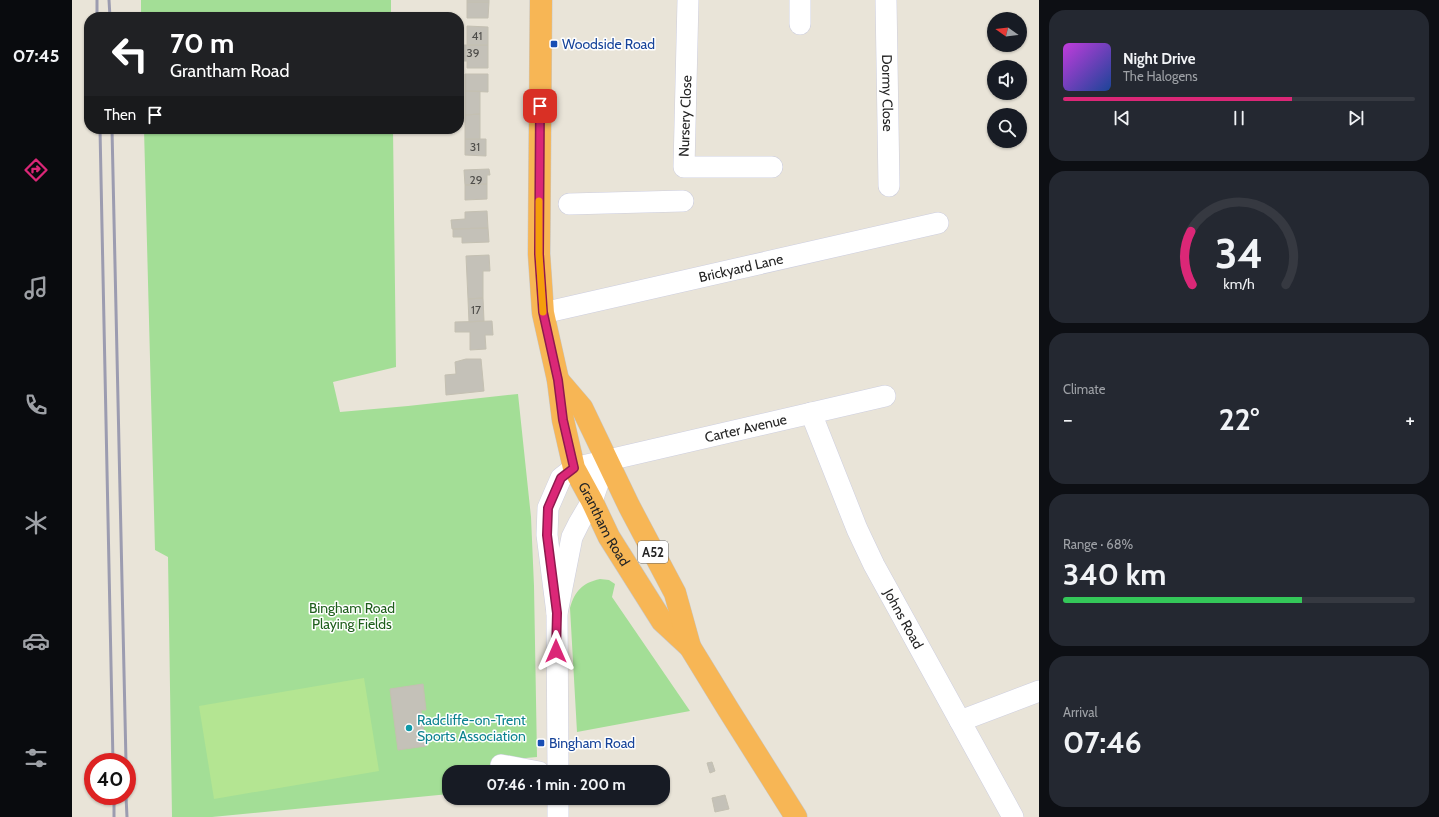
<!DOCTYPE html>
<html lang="en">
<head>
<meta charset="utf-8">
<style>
  body { margin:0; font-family:Cabin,sans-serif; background:#242831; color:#f1f3f6; height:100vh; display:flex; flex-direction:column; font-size:15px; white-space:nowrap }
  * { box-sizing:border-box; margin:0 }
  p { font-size:13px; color:#9ea1a6 }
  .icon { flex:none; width:22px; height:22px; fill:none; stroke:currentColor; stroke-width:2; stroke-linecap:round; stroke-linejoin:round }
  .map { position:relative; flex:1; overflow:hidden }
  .details { display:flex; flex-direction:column; gap:10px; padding:10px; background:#0d0f14; width:400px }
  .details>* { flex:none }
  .guide { position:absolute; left:12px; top:12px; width:380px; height:122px; border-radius:16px; box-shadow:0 1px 3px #0004; background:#202124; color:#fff; overflow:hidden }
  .needle { width:26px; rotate:284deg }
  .tools { position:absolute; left:915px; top:12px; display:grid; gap:8px }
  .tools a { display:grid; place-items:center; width:40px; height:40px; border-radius:50%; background:#171b24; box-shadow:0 1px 3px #0004; font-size:20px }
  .speed { position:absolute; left:12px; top:753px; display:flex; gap:8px; font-size:20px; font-weight:700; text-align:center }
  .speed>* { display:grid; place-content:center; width:52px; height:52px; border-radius:50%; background:#171b24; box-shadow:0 1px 3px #0004; line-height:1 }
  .speed .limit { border:6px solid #d22; background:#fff; color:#111 }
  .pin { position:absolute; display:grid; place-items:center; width:34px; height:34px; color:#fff; margin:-17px; border-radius:8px; box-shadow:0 2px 6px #0006 }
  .me { position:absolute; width:44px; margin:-22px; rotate:0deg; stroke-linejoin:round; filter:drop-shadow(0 0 3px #0008) }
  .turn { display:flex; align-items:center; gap:14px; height:84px; padding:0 20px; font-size:18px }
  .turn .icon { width:52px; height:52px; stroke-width:2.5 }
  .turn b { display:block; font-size:28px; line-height:34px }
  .then { display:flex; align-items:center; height:38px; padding:0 20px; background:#0003; gap:8px; font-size:15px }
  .big { font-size:30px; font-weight:800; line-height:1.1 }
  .details .widget { flex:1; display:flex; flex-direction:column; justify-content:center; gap:6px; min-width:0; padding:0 14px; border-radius:16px; background:#242831 }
  .details .dial { align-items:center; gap:0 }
  .dial svg { height:104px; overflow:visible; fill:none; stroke:#363941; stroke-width:7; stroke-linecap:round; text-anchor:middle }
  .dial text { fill:#f1f3f6; stroke:none }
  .song { display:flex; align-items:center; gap:12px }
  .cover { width:48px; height:48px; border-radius:6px; background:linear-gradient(135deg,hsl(290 70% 55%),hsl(220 70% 35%)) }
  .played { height:4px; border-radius:2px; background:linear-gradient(90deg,#db2777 65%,#363941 65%) }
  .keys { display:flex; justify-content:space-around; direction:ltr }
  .heat { display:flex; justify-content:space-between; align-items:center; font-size:22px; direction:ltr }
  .charge { height:6px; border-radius:3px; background:linear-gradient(90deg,#34c759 68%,#363941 0) }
  .trip { position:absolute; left:370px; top:765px; width:228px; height:40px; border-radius:16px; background:#171b24; box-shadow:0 1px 3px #0004; font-weight:800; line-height:40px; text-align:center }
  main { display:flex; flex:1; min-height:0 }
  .tab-bar { display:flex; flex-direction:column; width:72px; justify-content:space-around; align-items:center; background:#090b0e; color:#9ea1a6 }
  .tab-bar .icon { width:28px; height:28px }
  .tab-bar .current { color:#db2777 }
  .tab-bar b { font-size:18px; color:#f1f3f6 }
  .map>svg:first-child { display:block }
  .green { fill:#a3de96 }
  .pitch { fill:#b4e592 }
  .building { fill:#c4c1b8; stroke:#c4c0b2 }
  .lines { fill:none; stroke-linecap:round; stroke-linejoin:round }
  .minor-casing { stroke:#cdcedf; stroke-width:22 }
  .highway-casing { stroke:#c7c7c7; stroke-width:23 }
  .minor { stroke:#fff; stroke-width:21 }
  .highway { stroke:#f7b655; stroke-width:22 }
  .rail { stroke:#9c9cb0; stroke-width:3 }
  .route-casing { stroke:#8e194d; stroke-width:10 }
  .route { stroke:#db2777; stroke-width:7 }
  .slow { stroke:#f59e0b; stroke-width:7 }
  .transit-dot { fill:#1a4fb4; stroke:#fff; stroke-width:1.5 }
  .culture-dot { fill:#0f9aa8; stroke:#fff; stroke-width:1.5 }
  .labels { text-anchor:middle; stroke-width:3; stroke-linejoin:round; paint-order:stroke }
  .number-label { font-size:12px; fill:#4e4d4a }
  .shield { fill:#fff; stroke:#676767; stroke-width:1 }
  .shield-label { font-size:13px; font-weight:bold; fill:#262626 }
  .transit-label { font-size:14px; fill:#164399; stroke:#fff; text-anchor:start }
  .street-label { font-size:14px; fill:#262626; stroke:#fff }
  .park-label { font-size:14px; fill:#1e5e1b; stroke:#fff }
  .culture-label { font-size:14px; fill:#0d838f; stroke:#fff; text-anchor:start }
</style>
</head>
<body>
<main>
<nav class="tab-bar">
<b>07:45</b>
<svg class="icon current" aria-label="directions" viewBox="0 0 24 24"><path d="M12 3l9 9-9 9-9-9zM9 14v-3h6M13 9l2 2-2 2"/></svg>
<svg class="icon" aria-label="music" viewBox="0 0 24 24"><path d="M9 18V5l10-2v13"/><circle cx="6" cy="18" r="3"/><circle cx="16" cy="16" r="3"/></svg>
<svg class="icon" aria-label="phone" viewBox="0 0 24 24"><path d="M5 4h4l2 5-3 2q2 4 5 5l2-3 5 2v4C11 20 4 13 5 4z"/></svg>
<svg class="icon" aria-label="climate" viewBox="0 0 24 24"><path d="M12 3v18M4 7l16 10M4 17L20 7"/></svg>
<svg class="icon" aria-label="car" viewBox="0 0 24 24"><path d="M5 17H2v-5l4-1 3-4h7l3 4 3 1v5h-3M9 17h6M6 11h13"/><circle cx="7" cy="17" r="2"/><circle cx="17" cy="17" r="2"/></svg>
<svg class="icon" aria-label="filters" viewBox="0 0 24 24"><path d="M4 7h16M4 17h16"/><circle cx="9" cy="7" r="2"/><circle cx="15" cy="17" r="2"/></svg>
</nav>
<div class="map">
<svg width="967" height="817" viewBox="0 0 967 817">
  <rect width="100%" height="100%" fill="#e9e4d8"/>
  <!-- green -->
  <path class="green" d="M69 0H319V17H69Z
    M72 129H321L324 367 261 382 268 412 336 406 446 394 459 517 462 586 465 757 442 759 443 772H377V794L140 817H100L96 557 83 550Z
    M528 579 537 580 543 584 540 597 618 711 505 732 498 608C503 591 510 583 528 579Z"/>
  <!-- pitch -->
  <path class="pitch" d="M292 678 307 771 142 799 127 706Z"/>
  <!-- building -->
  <path class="building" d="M395 0H417V2H395Z
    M395 2H417L416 18H395Z
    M395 26 416 27V45H395Z
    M387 45H416V68H395V61H387Z
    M393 74H416V92L393 91Z
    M393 91H408V114L393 115Z
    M408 114V139H393V115Z
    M393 139H414V156L393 155Z
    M417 169 418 175H415V184L393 185 392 170Z
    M415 184V199L393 200V185Z
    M415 211 416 228 380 229 379 220 393 219V212Z
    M416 228 417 242 390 243V237H381V229Z
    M417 255 418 271H411V298L396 299 394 256Z
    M411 298 412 321 397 322 396 299Z
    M420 321 421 335H413L414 349 398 350V332H383V322Z
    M394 359H409L412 391 374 395 373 375 384 374 383 362Z
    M351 684 354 710H349L354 746 326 750 318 689Z
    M640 762 643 771 638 773 635 763Z
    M653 795 657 809 643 812 640 798Z"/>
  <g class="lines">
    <!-- minor casing -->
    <g class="minor-casing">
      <g id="minor">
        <path d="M616 0 612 167H700"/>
        <path id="s1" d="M814 0 817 186"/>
        <path d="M728 24V0"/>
        <path d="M497 204 611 201"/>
        <path id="s2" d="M471 313 866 223"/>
        <path id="s3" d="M739 413 785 529 802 565 941 817"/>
        <path id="s4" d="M485 613 475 535 476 508 489 478 502 468 813 396"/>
        <path d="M888 721 967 691"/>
        <path d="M429 765 467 772"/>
        <path d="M486 772 485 613 500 537 507 523 520 501 534 460"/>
        <path d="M486 798V817"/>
      </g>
    </g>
    <!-- highway casing -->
    <g class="highway-casing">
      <g id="highway">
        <path id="s5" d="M469 0 467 254 471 313 486 380 491 420 502 468 520 501 537 537 590 621 618 647"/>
        <path d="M486 380 510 408 557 506 603 593 618 647 656 709 724 817"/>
      </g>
    </g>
    <!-- minor -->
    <use href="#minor" class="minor"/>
    <!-- highway -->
    <use href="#highway" class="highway"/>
    <!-- rail -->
    <path class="rail" d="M25 0V17
      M37 0 38 17
      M28 129 41 762
      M40 129 54 762
      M42 796V817
      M54 796 55 817"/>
  </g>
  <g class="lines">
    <!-- route casing -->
    <g class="route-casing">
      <path id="route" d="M468 106 467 254 471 312 486 380 491 420 502 468 489 478 476 508 475 535 485 613 484 651"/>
    </g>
    <!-- route -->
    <use href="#route" class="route"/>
    <!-- slow -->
    <path class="slow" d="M467 201V254L471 312"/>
  </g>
  <!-- markers -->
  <g class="transit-dot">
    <rect x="478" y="40" width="8" height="8" rx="2"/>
    <rect x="465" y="739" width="8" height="8" rx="2"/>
  </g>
  <circle class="culture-dot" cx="337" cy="728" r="4"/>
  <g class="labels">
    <!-- number labels -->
    <g class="number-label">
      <text x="405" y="40">41</text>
      <text x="401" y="57">39</text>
      <text x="403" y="151">31</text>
      <text x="404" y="184">29</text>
      <text x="404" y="314">17</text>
    </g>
    <!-- shield labels -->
    <rect class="shield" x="566" y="541" width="30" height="22" rx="3"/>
    <g class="shield-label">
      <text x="581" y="557">A52</text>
    </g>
    <!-- transit labels -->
    <g class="transit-label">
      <text x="490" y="49">Woodside Road</text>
      <text x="477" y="748">Bingham Road</text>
    </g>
    <!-- street labels -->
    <g class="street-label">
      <text dy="5" stroke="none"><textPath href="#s1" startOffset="93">Dormy Close</textPath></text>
      <text transform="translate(613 116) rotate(-88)" y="5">Nursery Close</text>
      <text dy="5" stroke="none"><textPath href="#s2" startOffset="203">Brickyard Lane</textPath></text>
      <text dy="5" stroke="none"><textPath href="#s4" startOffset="331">Carter Avenue</textPath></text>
      <text dy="5" stroke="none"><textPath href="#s5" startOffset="535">Grantham Road</textPath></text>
      <text dy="5" stroke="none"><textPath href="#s3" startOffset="226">Johns Road</textPath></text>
    </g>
    <!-- park labels -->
    <g class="park-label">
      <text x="280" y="613">Bingham Road<tspan x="280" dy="16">Playing Fields</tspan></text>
    </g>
    <!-- culture labels -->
    <g class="culture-label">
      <text x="345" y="725">Radcliffe-on-Trent<tspan x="345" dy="16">Sports Association</tspan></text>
    </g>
  </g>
</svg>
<div class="tools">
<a><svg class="needle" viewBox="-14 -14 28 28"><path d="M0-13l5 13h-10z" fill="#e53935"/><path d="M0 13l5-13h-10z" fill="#9ea1a6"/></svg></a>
<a><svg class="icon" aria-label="sound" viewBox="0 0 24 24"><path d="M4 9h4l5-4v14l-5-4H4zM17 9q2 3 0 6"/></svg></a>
<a><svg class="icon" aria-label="search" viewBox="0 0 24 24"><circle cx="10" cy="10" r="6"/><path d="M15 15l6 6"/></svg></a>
</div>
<div class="speed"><div class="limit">40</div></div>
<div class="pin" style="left:468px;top:106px;background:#d93025"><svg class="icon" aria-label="arrive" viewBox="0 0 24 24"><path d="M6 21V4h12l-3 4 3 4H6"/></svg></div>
<svg class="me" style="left:484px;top:651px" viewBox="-20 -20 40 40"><path d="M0-17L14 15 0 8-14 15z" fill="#db2777" stroke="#fff" stroke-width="4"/></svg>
<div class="trip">07:46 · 1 min · 200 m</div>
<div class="guide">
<div class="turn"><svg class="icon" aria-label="left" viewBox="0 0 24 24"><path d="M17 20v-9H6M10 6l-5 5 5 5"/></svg><div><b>70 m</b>Grantham Road</div></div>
<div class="then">Then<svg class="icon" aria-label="arrive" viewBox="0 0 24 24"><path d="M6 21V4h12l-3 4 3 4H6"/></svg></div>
</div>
</div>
<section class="details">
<div class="widget">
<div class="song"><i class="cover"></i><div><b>Night Drive</b><p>The Halogens</p></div></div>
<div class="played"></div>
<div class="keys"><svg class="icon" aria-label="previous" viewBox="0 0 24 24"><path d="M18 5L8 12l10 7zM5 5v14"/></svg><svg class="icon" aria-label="pause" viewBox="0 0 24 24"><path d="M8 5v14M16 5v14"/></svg><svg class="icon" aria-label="next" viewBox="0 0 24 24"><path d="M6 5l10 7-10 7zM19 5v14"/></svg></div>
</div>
<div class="widget dial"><svg viewBox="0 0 100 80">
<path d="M14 69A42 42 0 1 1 86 69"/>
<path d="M14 69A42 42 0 0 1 13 28" stroke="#db2777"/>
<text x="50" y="56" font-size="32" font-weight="700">34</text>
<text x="50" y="72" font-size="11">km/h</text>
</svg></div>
<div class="widget"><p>Climate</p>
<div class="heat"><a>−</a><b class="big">22°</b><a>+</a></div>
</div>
<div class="widget"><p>Range · 68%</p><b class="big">340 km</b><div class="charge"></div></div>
<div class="widget"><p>Arrival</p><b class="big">07:46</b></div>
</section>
</main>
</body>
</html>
